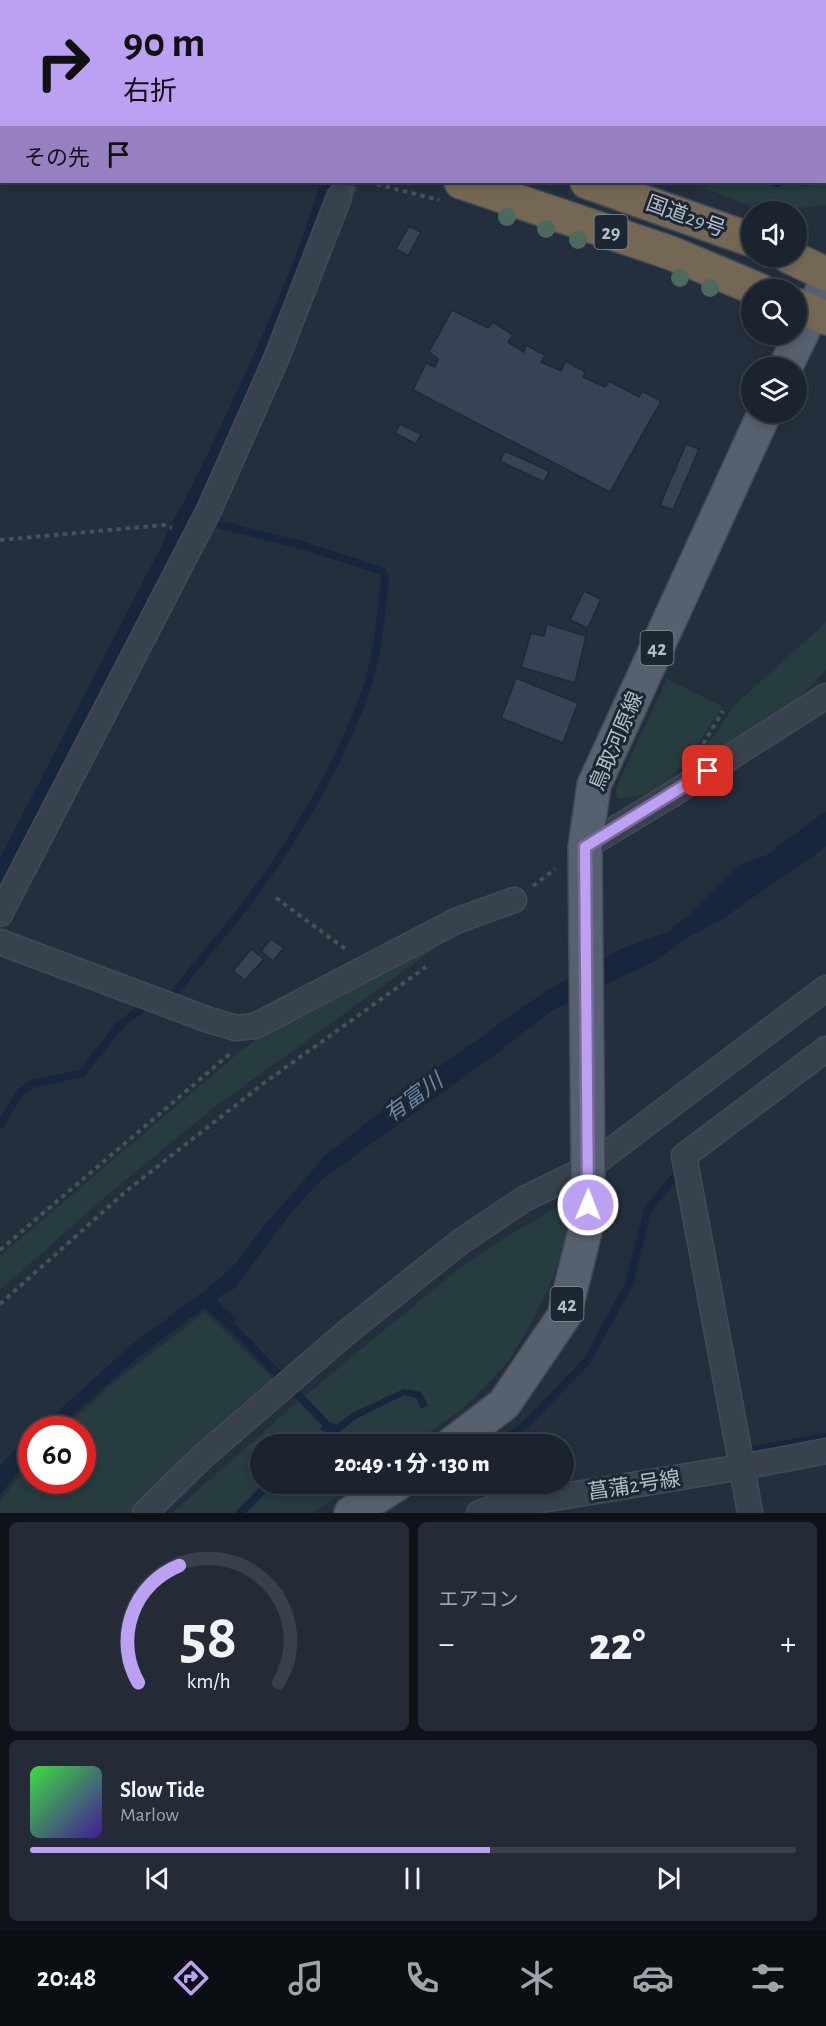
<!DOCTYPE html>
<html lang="ja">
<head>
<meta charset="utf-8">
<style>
  body { margin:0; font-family:"Alegreya Sans","Noto Sans JP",sans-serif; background:#242b36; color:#f1f3f6; height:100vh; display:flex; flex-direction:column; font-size:22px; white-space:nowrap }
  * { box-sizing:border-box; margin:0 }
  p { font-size:20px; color:#a0a4aa }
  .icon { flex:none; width:33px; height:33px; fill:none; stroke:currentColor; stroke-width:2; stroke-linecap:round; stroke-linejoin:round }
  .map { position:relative; height:1513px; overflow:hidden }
  .details { display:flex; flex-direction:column; gap:9px; padding:9px; background:#0f1319; flex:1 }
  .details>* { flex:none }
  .guide { position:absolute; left:0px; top:0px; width:826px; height:183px; box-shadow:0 3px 9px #0003,0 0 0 2px #39404a; background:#bca0f2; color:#111; overflow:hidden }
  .controls { position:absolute; left:741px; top:201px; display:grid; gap:12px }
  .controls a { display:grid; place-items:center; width:66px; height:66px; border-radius:50%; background:#1b232e; box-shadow:0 3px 9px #0003,0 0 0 2px #39404a; font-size:30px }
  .speed { position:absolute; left:18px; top:1416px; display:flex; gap:12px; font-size:30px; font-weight:700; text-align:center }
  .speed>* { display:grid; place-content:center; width:78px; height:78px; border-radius:50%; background:#1b232e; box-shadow:0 3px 9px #0003,0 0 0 2px #39404a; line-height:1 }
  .speed .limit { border:9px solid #d22; background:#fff; color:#111 }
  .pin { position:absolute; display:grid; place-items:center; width:51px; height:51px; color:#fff; margin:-26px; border-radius:12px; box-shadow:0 3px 9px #0006 }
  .me { position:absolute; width:66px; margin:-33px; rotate:1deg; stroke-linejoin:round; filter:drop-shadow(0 0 4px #0008) }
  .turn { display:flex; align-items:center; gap:21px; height:126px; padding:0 24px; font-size:27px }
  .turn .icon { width:78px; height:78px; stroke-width:2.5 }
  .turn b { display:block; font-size:42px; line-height:51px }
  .then { display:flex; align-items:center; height:57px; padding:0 24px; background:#0003; gap:12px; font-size:22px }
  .big { font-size:45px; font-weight:800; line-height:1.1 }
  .details .card { flex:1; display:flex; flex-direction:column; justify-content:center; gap:9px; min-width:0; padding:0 21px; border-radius:9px; background:#242b36 }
  .details .dial { align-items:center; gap:0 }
  .dial svg { height:156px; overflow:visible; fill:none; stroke:#39404a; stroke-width:7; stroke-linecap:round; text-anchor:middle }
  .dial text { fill:#f1f3f6; stroke:none }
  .song { display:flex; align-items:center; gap:18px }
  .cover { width:72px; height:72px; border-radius:9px; background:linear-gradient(135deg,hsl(120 70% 55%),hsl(260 70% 35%)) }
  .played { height:6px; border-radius:3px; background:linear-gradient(90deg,#bca0f2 60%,#39404a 60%) }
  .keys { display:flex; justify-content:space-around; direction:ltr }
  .heat { display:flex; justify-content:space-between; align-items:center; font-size:33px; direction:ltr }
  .details .tiles { flex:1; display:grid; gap:9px; grid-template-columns:1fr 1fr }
  .card:last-child { grid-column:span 2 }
  .trip { position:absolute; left:250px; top:1434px; width:324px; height:60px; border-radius:30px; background:#1b232e; box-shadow:0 3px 9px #0003,0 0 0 2px #39404a; font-weight:800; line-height:60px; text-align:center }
  .tab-bar { display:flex; height:96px; justify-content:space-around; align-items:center; background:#0b0e12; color:#a0a4aa }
  .tab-bar .icon { width:42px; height:42px }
  .tab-bar .current { color:#bca0f2 }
  .tab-bar b { font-size:27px; color:#f1f3f6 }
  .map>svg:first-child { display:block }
  .green { fill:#263c3f }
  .water { fill:#17263c }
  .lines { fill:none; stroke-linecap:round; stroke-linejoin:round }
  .stream { stroke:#17263c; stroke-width:8 }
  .building { fill:#364354; stroke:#1f2835; stroke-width:1.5 }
  .street-tunnel { stroke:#3a4453; stroke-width:24; stroke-dasharray:24 12; stroke-linecap:butt }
  .street-casing { stroke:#414a57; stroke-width:27 }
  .primary-casing { stroke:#414a57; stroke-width:36 }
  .highway-casing { stroke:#434c59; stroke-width:36 }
  .path { stroke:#3f5557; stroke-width:4; stroke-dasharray:4.5 4.5; stroke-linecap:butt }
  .street { stroke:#38414e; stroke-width:24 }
  .primary { stroke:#56606e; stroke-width:33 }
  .highway { stroke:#746855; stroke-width:33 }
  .tree { fill:#4b6a5d }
  .route-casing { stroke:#7a689d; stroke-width:15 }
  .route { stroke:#bca0f2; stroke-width:10 }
  .labels { text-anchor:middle; stroke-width:6; stroke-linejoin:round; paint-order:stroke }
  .shield { fill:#1d2633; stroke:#878f9c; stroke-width:1.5 }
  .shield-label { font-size:20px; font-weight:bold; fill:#b4bcc9 }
  .street-label { font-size:21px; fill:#b4bcc9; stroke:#1d2633 }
  .water-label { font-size:22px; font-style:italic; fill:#6d86a8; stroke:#1d2633 }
</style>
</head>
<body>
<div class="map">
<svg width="826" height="1513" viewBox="0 0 826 1513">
  <rect width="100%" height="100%" fill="#242f3e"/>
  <!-- green -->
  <path class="green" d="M826 156V205L762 211 690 182H769C783 187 795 182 808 187L811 182H825Z
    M826 622V670L794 704 690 771 734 706Z
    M667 679 723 707C711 724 678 777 662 786 650 793 631 800 617 798L616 791 619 782Z
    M456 933 212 1109 104 1198 0 1290V1256L242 1050 270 1029Z
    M559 1206H567L568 1216 566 1235 555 1273 536 1314 509 1361 466 1406 414 1444H261V1484H356L312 1513H172L288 1410 452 1274 504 1238Z
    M205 1312 280 1385 135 1513H0V1502L31 1460 32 1480H82V1430L63 1429 112 1384Z"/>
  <!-- water -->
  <path class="water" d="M320 183 334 188 277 344 202 501 186 524 179 541 181 545 0 899V858L163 543 166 534C195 483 220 428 245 374 273 312 301 249 320 183Z
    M826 811V846L819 852 722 919 689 937 655 961 551 1011 492 1057 324 1178C288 1212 264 1250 234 1289L223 1294 217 1300 225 1309 238 1319 228 1329 205 1308C152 1343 105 1386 58 1429L37 1430 131 1345 212 1285 234 1265 262 1228 326 1155 421 1080 541 994 623 948 666 933 687 917 740 864 765 856Z
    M404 1389 421 1392 428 1405 421 1409 416 1398 404 1395 356 1419 334 1436 320 1429 327 1422 336 1425 352 1413Z
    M31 1434V1455L0 1495V1465Z"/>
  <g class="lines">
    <!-- stream -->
    <path class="stream" d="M38 0 52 2
      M517 2V0
      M774 182 778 183
      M323 194 328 182
      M221 525 301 545 382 571
      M176 991C203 956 233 924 258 888 300 831 341 760 365 693 378 656 381 616 385 577
      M0 1125 20 1093 32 1084 82 1073 119 1026 144 1006
      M225 1319 328 1426 332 1427
      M313 1444 336 1430
      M500 1444 525 1425 587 1361 629 1284 648 1209 677 1174
      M755 1450 826 1437
      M240 1513 269 1484"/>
  </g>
  <!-- building -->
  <path class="building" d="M409 226 421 232 408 256 396 249Z
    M452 310 488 328 493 322 513 335 508 342 524 352 526 345 545 355 541 362 561 371 566 361 585 372 583 377 605 387 609 381 639 397 642 391 661 401 610 492 413 390 426 363 435 367 438 359 429 352Z
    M400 424 421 434 416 444 395 433Z
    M686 444 699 449 673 510 660 505Z
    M505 451 549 471 544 482 500 461Z
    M584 591 601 599 588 628 570 620Z
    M547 624 586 636 575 683 521 667 531 633 544 636Z
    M516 678 578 703 563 743 501 718Z
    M271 939 284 948 273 961 261 951Z
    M251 949 264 959 245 980 233 971Z"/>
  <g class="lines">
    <!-- street-tunnel -->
    <path class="street-tunnel" d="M421 2 422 0
      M339 197 346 182"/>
    <!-- street casing -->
    <g class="street-casing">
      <path id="street" d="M585 847 671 795 826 696
        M0 914 209 510 276 359 339 197
        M0 942 209 1020 236 1028 255 1026 456 921 514 900
        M826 1049 684 1156 742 1467 826 1451
        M145 1513 201 1458 347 1332 460 1242 524 1199 588 1168 826 988
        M479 1513 493 1508 742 1467 750 1513"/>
    </g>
    <!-- primary casing -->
    <g class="primary-casing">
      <path id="primary" d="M785 368 826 283
        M452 1444 504 1404 564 1316 587 1223 588 1168 585 847 594 785 765 412
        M351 1513 397 1484"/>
    </g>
    <!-- highway casing -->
    <g class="highway-casing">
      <path id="highway" d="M0 68H2
        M0 103 2 104
        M461 182 671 253 759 290
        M587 182 752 240
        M788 256 826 274
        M796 305 826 318"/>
    </g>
    <!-- path -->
    <path class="path" d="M368 182 439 200
      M0 540 164 525 172 528
      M703 744 723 711
      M533 886 555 869
      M276 898 348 951
      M0 1250 232 1052
      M0 1304 125 1192 264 1083 426 967"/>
    <!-- street -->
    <use href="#street" class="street"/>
    <!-- primary -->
    <use href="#primary" class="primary"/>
    <!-- highway -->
    <use href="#highway" class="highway"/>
  </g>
  <!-- trees -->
  <g class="tree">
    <circle cx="507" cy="217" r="9"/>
    <circle cx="546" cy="229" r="9"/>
    <circle cx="578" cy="240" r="9"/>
    <circle cx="680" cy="278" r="9"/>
    <circle cx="710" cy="288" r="9"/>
  </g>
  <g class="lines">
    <!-- route casing -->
    <g class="route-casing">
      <path id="route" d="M588 1205 585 847 708 771"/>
    </g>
    <!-- route -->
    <use href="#route" class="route"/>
  </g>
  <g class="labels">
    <!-- shield labels -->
    <g class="shield">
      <rect x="594.5" y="215" width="33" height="34" rx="4.5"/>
      <rect x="640.5" y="631" width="33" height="34" rx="4.5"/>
      <rect x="550.5" y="1287" width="33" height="34" rx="4.5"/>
    </g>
    <g class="shield-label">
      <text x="611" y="239">29</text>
      <text x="657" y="655">42</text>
      <text x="567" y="1311">42</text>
    </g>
    <!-- street labels -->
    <g class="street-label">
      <text transform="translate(686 216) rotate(20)" y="7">国道29号</text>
      <text transform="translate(616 741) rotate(-67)" y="7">鳥取河原線</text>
      <text transform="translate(634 1485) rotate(-9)" y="7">菖蒲2号線</text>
    </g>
    <!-- water labels -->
    <g class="water-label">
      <text transform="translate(413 1097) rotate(-36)" y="8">有富川</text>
    </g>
  </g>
</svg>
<div class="controls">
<a><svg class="icon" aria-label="sound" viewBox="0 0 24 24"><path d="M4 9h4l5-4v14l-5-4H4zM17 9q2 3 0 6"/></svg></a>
<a><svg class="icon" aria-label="search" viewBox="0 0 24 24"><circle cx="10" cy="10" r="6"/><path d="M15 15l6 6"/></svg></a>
<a><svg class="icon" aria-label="layers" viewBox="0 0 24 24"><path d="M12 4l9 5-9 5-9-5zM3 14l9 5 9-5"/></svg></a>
</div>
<div class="speed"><div class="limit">60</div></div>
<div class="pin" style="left:708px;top:771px;background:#d93025"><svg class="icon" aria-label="arrive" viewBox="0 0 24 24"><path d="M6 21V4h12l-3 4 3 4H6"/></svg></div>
<svg class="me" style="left:588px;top:1205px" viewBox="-20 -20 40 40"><circle r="17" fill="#bca0f2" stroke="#fff" stroke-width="3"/><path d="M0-11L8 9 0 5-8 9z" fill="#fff"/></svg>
<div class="trip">20:49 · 1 分 · 130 m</div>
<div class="guide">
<div class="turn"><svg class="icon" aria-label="right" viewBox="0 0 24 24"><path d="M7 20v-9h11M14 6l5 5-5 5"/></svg><div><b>90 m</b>右折</div></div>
<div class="then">その先<svg class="icon" aria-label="arrive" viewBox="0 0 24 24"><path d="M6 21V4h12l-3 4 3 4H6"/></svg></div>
</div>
</div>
<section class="details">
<div class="tiles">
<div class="card dial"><svg viewBox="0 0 100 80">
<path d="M14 69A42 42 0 1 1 86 69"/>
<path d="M14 69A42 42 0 0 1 35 9" stroke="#bca0f2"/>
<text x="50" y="56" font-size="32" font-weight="700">58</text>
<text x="50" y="72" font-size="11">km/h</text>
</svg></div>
<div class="card"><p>エアコン</p>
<div class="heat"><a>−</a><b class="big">22°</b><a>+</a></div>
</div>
<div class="card">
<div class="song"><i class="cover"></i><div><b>Slow Tide</b><p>Marlow</p></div></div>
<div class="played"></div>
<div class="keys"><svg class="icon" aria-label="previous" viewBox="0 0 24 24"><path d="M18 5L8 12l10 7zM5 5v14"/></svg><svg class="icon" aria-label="pause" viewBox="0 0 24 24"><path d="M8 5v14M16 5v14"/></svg><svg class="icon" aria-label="next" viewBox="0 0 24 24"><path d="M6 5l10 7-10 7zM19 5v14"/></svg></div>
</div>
</div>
</section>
<nav class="tab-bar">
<b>20:48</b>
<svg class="icon current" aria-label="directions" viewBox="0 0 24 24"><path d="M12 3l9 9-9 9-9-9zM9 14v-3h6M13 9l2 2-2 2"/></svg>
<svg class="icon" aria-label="music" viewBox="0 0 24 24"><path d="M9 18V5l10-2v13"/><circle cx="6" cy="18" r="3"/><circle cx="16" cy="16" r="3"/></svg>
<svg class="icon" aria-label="phone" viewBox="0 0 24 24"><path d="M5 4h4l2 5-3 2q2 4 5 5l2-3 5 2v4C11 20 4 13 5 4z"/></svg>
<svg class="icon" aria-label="climate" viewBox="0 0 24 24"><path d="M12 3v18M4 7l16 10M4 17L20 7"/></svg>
<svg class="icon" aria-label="car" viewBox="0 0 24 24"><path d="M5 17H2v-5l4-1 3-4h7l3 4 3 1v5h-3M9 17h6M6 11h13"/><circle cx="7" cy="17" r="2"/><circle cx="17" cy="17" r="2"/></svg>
<svg class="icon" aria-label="filters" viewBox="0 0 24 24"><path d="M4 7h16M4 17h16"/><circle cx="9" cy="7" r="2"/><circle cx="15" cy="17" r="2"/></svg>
</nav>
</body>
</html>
